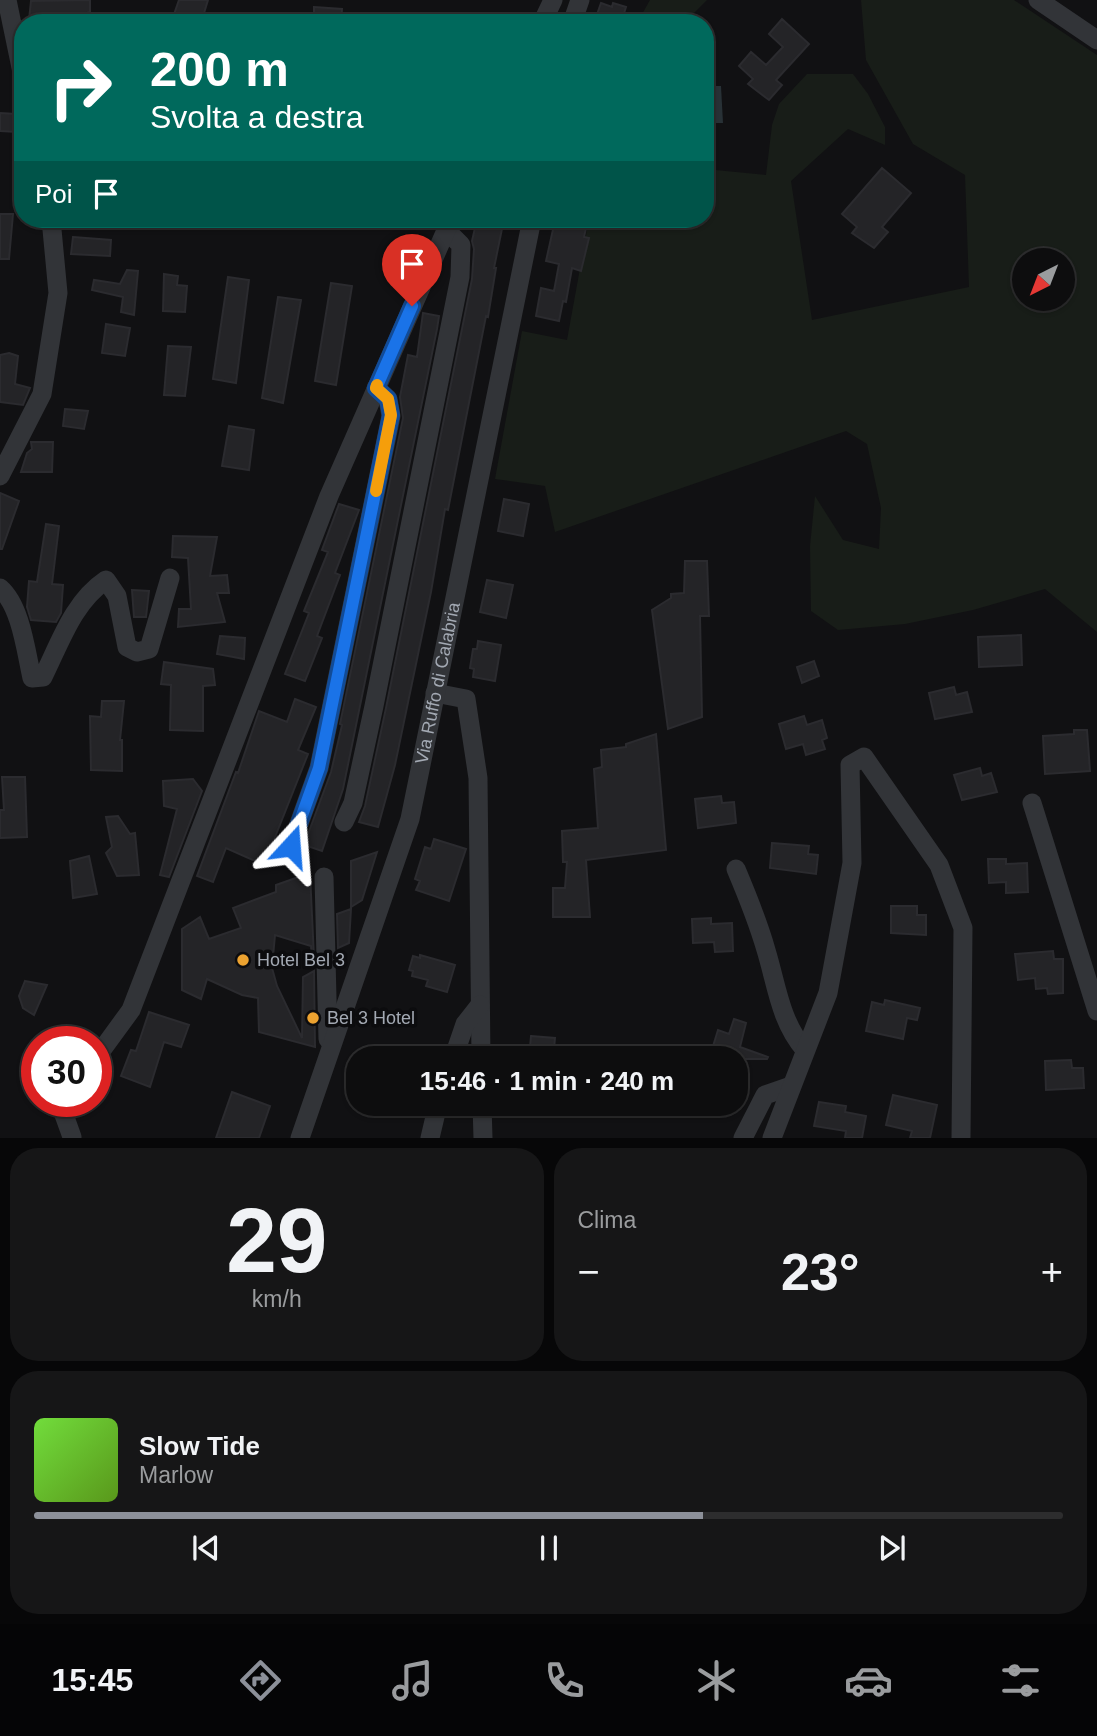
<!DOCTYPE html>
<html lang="it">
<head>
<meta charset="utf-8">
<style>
  body { margin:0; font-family:Helvetica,sans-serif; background:#161617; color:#f1f3f6; height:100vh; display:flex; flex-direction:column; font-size:26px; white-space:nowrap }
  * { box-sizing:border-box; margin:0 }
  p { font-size:23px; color:#9a9c9e }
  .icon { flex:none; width:38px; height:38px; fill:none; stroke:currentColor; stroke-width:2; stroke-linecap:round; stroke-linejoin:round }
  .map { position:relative; height:1138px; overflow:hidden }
  .details { display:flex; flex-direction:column; gap:10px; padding:10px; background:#070708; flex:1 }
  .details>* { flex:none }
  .banner { position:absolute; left:14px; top:14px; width:700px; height:214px; border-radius:28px; box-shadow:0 2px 5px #0004,0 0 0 2px #2d2d2e; background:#00695c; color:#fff; overflow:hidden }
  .needle { width:46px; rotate:222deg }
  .tools { position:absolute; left:1012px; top:248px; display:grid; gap:14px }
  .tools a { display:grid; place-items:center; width:63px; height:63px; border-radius:50%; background:#0d0d0e; box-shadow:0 2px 5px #0004,0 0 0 2px #2d2d2e; font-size:35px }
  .speed { position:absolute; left:21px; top:1026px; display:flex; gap:14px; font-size:35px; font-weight:700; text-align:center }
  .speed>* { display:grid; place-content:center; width:91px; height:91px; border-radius:50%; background:#0d0d0e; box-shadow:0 2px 5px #0004,0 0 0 2px #2d2d2e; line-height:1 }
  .speed .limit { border:10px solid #d22; background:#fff; color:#111 }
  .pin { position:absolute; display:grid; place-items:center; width:60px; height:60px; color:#fff; margin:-72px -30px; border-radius:50% 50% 50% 0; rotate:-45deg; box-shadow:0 0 7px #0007 }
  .pin .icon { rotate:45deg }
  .me { position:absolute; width:77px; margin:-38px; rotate:19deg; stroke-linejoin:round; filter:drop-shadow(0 0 5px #0008) }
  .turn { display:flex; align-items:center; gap:24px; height:147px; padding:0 21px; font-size:32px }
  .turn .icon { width:91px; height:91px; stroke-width:2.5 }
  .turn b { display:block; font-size:49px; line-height:60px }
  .then { display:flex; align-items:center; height:66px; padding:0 21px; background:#0003; gap:14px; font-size:26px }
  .big { font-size:52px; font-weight:700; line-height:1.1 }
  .details .tile { flex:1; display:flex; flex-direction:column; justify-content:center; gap:10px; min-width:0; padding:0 24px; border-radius:28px; background:#161617 }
  .details .dial { align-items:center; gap:0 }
  .dial b { font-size:91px; line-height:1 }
  .song { display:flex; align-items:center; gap:21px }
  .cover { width:84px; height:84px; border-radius:10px; background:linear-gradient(135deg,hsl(100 70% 55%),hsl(90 70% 35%)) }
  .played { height:7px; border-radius:4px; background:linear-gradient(90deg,#8c9099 65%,#2d2d2e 65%) }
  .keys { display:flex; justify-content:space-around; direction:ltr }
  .heat { display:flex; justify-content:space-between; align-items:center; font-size:38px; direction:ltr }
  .details .tiles { flex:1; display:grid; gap:10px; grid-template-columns:1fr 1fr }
  .tile:last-child { grid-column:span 2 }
  .trip { position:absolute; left:346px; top:1046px; width:402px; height:70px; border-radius:28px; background:#0d0d0e; box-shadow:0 2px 5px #0004,0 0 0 2px #2d2d2e; font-weight:700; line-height:70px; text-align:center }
  .tab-bar { display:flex; height:112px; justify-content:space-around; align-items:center; background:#050506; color:#9a9c9e }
  .tab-bar .icon { width:49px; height:49px }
  .tab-bar .current { color:#8c9099 }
  .tab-bar b { font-size:32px; color:#f1f3f6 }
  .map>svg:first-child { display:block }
  .green { fill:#181d18; fill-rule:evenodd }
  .water { fill:#283136 }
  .building { fill:#242427; stroke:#2b2b2f; stroke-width:2 }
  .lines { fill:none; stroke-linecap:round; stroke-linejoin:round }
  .minor { stroke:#323438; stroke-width:19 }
  .route-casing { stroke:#114b97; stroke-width:18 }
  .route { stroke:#1a73e8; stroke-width:12 }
  .slow { stroke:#f59e0b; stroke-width:12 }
  .poi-dot { fill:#eca230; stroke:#0c0c0e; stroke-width:2.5 }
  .labels { text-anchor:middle; stroke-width:7; stroke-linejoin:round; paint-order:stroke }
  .street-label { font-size:18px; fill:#a3a9b3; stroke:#0c0c0e }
  .poi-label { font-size:18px; fill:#a3a9b3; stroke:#0c0c0e; text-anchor:start }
</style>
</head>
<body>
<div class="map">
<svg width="1097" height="1138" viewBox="0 0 1097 1138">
  <rect width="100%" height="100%" fill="#111113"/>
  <!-- green -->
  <path class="green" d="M650 0H707L684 23H637Z
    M861 0H1014L1097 55V632L1045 589 973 610 905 624 838 630 811 611 810 546 815 496 843 540 879 549 881 508 867 444 846 431 555 532 545 486 495 479 522 331 567 340 589 219H705V169L766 175 772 125 779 104 807 74H853L868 94 885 127V145L848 129 791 181 812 320 969 287 965 175 913 144 866 60ZM1024 261H1062V299H1024Z"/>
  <!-- water -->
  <path class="water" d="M721 86 723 123H706L705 86Z"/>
  <!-- building -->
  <path class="building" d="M90 0V12L73 17 29 20 31 1Z
    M179 0H208L201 23H171Z
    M601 3 612 7 613 3 626 7 621 23H594Z
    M314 7 342 9 341 23H314Z
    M782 19 809 44 776 80 782 85 769 100 748 84 753 79 739 66 751 52 766 65 783 47 769 34Z
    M0 113 16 114 17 132 0 131Z
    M882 168 911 193 882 227 888 232 874 248 852 233 857 227 842 214Z
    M0 214H13L9 259H0Z
    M477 219H504L494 268H496L488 317 486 316 448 510 445 509 431 592 395 765 378 827 359 822 365 806 386 708 472 279 474 249 472 241Z
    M560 219H588L584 237 589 238 581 271 572 268 566 302 563 301 559 321 536 316 541 288 554 291 559 264 546 261 554 225 558 226Z
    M73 237 111 240 110 256 71 254Z
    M127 270 138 271 134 315 121 312 123 297 92 290 94 280 120 284Z
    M164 274 178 276 177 285 187 286 185 312 163 311Z
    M228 277 249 280 236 383 213 379Z
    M331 283 352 286 336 385 315 381Z
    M278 297 301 300 283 403 262 398Z
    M423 313 439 316 437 329 343 789 322 851 304 845 331 772 342 725 340 724 403 418 400 397 408 355 417 357Z
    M106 324 130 328 125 356 102 353Z
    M168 346 191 347 185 396 164 395Z
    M9 353 18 356 15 384 30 388 23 405 0 402V355Z
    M65 409 88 411 84 429 63 426Z
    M229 426 254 430 249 470 222 466Z
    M31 442H53L52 472H21L27 453 32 449Z
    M0 493 19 501 2 549H0Z
    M504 499 529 504 523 536 498 531Z
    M339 504 359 510 335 573 340 575 317 636 322 638 305 681 285 674 309 613 304 611 328 552 322 550Z
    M46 524 59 526 52 584 63 585 61 613 56 622 31 620 27 607 29 581 37 582Z
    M173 536 217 537 210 576 227 575 229 593H217L225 622 178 627 179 609H191L188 558 172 557Z
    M685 561H707L709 616H700L702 717 668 729 652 610 671 598V594L684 593Z
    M487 580 513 585 506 618 480 612Z
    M132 590 149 591 146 617H134Z
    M1021 635 1022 665 979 667 978 637Z
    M220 636 245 638 244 659 217 654Z
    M478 641 501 645 495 681 473 677 474 669 470 668 473 649H477Z
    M814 661 819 676 802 683 797 667Z
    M164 662 213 669 215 685 203 686V731L170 730 171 685 161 684Z
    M954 687 956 695 967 692 972 712 935 719 929 693Z
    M295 699 316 707 298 750 308 754 264 865 226 848 213 882 197 876 236 772 238 773 259 711 287 722Z
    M102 701H124L120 740H122V771L91 770 90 716 101 717Z
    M804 716 807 725 822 720 827 738 822 740 825 749 806 755 803 744 786 749 779 724Z
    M1074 730H1087L1090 771 1045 774 1043 736 1074 734Z
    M656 734 666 850 586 860 590 917H553V888H565L567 862H563L562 831 598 828 594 769 602 767 601 750 626 747V744Z
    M980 768 982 776 991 773 997 792 962 800 954 775Z
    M2 777H25L27 837 0 838V810H4Z
    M193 779 202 791 169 877 160 875 177 809 164 806 163 781Z
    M721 796 722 803 734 802 736 823 698 828 695 799Z
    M118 816 130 834 135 833 139 875 117 876 106 853 112 847 106 817Z
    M434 839 466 849 449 901 416 890 420 881 415 879 425 847 431 849Z
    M772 843 809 846 808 854 818 855 816 874 770 868Z
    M377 852 362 900 351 907V861Z
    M89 856 97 894 73 898 70 861Z
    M988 859H1006V864L1027 863 1028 892 1006 893V882L989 883Z
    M310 873 314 958 312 959 311 946 275 935 272 968 277 986 302 1038 303 977 314 971 315 1047 259 1032 258 998 242 995 207 979 201 999 182 990V929L200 917 209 939 241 928 233 908 276 892V885Z
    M891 906H917V915H926V935L891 933Z
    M351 909 349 943 338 948 337 914Z
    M711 918V924L732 923 733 951 715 952 714 942 693 943 692 919Z
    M1053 951 1054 959H1063V993L1048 994 1047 988 1036 989 1035 978 1018 980 1015 954Z
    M420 955 455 965 447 992 426 986 428 980 412 976 413 971 409 970 413 956 420 958Z
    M25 981 47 985 34 1015 23 1008 19 996Z
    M885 1000 920 1008 917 1020 907 1018 903 1039 866 1031 872 1002 884 1005Z
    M149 1012 189 1025 181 1047 164 1042 150 1087 121 1076 131 1050 136 1051Z
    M734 1019 746 1023 740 1047 768 1057 767 1059H719L710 1056 718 1030 729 1034Z
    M531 1036 555 1038 553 1059H529Z
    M1071 1060 1072 1068H1083L1084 1088 1046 1090 1045 1061Z
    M232 1092 270 1106 259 1138H216Z
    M893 1095 937 1105 930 1138H910L912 1131 886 1125Z
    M819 1102 846 1106 845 1112 866 1116 862 1138H845L846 1131 814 1126Z"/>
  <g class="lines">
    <!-- minor -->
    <g class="minor">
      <path d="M7 0 23 77"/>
      <path d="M1038 0 1097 40"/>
      <path d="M542 23 553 0"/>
      <path d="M572 23 580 0"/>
      <path d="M0 476 42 394 58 293 51 219"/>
      <path d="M0 588C21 606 26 652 32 678L43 677C60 643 73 602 106 580L117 596 127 647 137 652 149 649 170 578"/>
      <path d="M435 693 466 699 478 778 481 1059"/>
      <path d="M1032 803 1097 1011"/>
      <path d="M344 822 353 803 374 706 460 277 461 245 446 230"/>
      <path d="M291 846 319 768 391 416 388 399 376 388"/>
      <path d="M736 869C747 895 758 922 766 950 777 986 780 1021 805 1050"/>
      <path d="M324 877 328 1039"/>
      <path d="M96 1058 131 1010 329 496 451 219"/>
      <path d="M453 1059 465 1024 480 1005"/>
      <path d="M68 1101 63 1112 72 1137"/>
      <path d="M482 1104 483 1138"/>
      <path id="s1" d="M300 1138 410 819 532 219"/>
      <path d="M430 1138 438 1104"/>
      <path d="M743 1138 765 1095 791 1086"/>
      <path d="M772 1138 828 993 852 863 850 765 864 757 939 865 963 928 961 1138"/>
    </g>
  </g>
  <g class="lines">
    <!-- route casing -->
    <g class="route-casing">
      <path id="route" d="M291 846 319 768 391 415 388 399 376 388 412 306"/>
    </g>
    <!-- route -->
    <use href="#route" class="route"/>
    <!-- slow -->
    <path class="slow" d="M376 491 391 415 388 399 376 388 377 385"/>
  </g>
  <!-- markers -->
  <g class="poi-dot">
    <circle cx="243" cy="960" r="7"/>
    <circle cx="313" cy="1018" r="7"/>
  </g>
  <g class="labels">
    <!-- street labels -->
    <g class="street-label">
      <text dy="6" stroke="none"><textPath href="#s1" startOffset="476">Via Ruffo di Calabria</textPath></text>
    </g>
    <!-- poi labels -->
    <g class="poi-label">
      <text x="257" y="966">Hotel Bel 3</text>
      <text x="327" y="1024">Bel 3 Hotel</text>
    </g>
  </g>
</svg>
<div class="tools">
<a><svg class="needle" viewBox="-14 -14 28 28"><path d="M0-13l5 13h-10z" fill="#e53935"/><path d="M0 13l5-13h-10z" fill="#9a9c9e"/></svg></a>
</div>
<div class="speed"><div class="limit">30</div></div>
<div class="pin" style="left:412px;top:306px;background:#d93025"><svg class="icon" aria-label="arrive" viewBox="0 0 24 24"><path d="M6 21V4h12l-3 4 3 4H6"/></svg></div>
<svg class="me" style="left:291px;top:846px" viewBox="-20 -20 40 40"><path d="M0-17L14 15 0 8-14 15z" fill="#1a73e8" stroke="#fff" stroke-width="4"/></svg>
<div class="trip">15:46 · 1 min · 240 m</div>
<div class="banner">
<div class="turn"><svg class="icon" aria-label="right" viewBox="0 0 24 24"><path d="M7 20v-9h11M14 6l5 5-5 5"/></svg><div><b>200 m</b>Svolta a destra</div></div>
<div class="then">Poi<svg class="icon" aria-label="arrive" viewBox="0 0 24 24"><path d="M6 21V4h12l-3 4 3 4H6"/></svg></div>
</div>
</div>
<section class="details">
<div class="tiles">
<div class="tile dial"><b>29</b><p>km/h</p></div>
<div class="tile"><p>Clima</p>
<div class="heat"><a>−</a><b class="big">23°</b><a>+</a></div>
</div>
<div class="tile">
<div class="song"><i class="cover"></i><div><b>Slow Tide</b><p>Marlow</p></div></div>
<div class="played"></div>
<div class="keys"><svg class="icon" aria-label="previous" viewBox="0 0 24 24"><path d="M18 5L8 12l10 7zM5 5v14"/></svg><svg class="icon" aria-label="pause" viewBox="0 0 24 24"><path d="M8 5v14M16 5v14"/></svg><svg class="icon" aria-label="next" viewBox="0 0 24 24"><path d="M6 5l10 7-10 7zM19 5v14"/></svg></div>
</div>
</div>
</section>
<nav class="tab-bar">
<b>15:45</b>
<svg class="icon current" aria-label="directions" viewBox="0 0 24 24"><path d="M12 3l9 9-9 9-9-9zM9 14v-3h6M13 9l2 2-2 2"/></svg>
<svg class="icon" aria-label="music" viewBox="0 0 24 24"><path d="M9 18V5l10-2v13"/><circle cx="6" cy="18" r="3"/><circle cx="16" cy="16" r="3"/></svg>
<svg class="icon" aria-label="phone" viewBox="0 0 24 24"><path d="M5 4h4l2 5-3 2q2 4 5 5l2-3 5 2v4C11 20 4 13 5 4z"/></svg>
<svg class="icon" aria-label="climate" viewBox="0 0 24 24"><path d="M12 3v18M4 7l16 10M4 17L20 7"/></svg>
<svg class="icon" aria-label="car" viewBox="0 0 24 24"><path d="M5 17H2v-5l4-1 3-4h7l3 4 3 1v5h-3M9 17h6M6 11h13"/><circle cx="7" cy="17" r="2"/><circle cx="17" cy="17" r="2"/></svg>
<svg class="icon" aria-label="filters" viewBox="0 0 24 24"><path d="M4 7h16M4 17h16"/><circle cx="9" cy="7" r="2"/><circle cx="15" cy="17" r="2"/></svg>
</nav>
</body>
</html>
